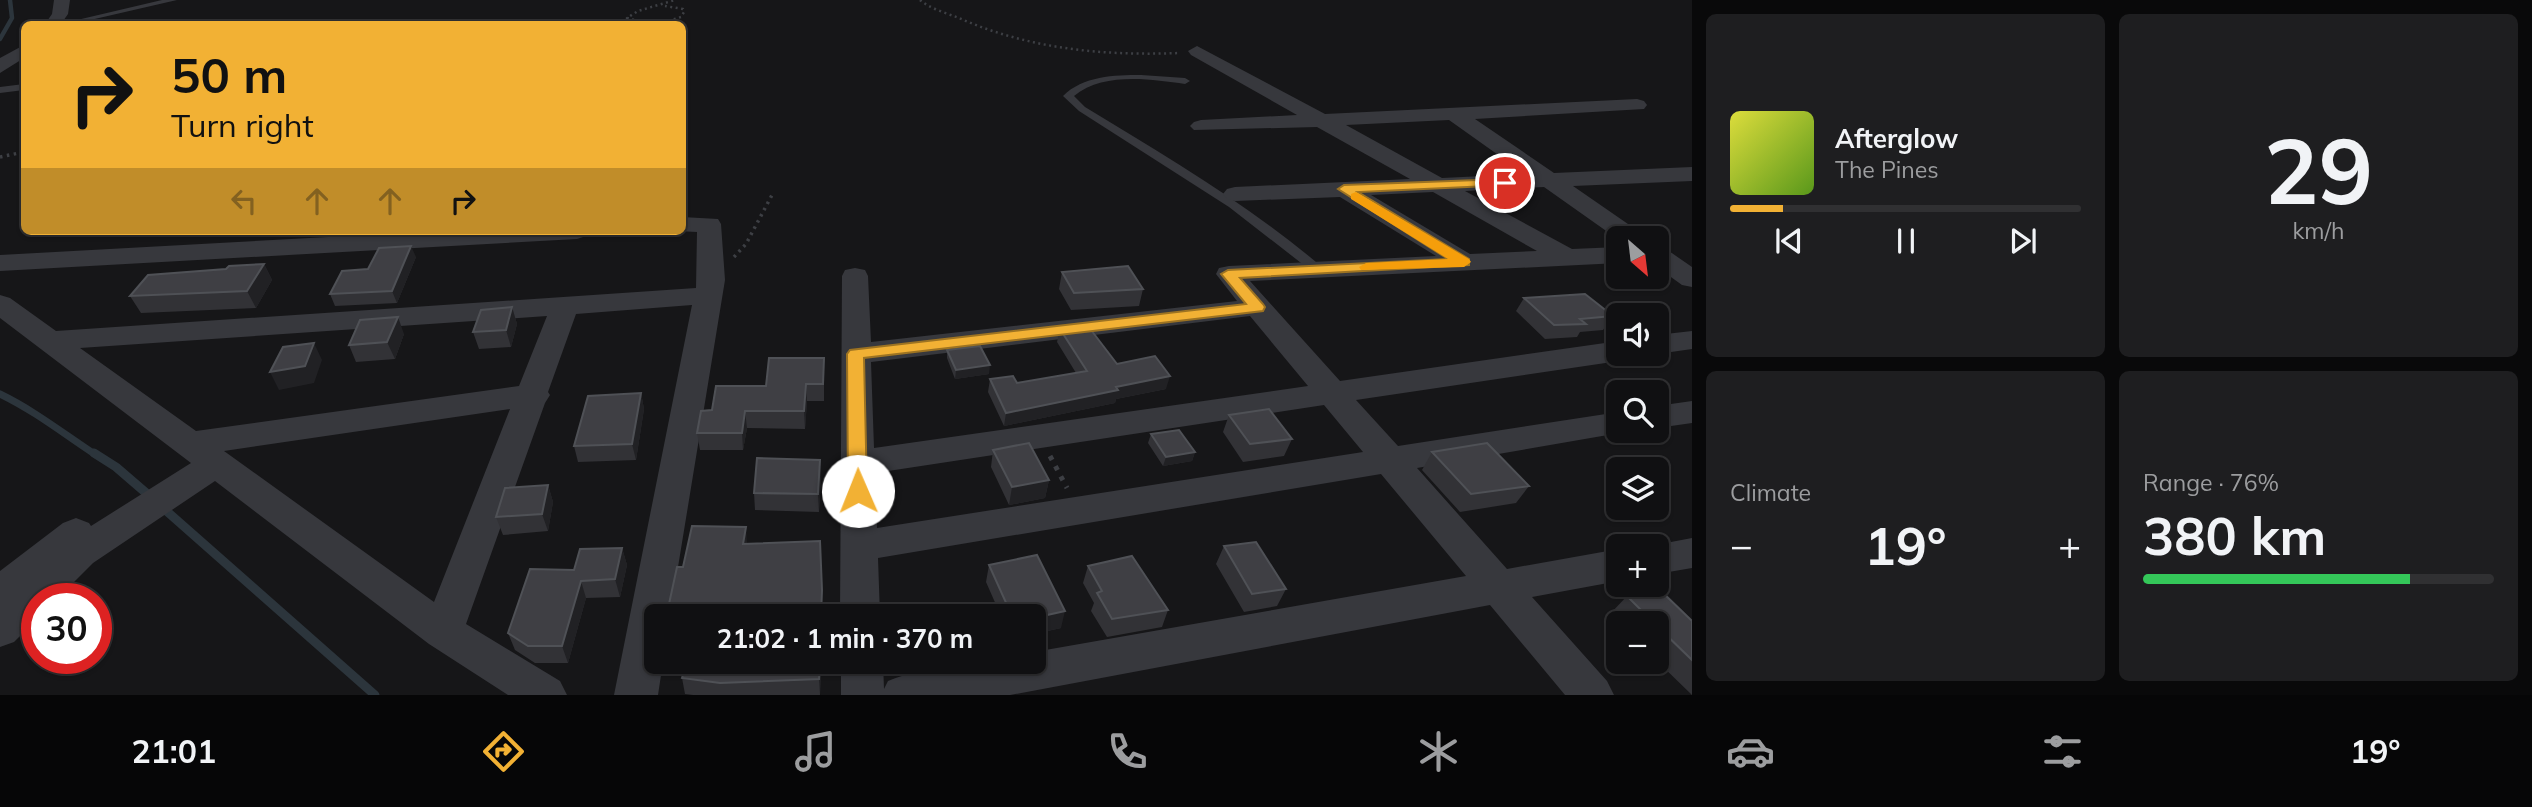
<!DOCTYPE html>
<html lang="en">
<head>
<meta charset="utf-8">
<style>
  body { margin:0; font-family:Mulish,sans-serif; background:#1e1e20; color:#f1f3f6; height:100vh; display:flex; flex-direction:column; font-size:26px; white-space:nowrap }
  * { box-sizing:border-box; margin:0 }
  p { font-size:23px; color:#9c9d9f }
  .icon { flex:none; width:38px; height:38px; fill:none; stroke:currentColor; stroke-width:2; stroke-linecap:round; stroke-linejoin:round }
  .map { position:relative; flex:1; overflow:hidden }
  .drawer { display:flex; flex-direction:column; gap:14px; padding:14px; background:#09090a; width:840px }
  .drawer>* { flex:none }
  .banner { position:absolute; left:21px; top:21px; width:665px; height:214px; border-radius:10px; box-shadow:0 2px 5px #0004,0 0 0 2px #303032; background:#f2b134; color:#111; overflow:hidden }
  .needle { width:46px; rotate:152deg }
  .controls { position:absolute; left:1606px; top:226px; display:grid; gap:14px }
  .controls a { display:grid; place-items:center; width:63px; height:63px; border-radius:10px; background:#101012; box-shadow:0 2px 5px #0004,0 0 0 2px #303032; font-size:35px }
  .speed { position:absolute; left:21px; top:583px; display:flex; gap:14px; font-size:35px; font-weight:700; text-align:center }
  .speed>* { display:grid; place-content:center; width:91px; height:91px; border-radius:50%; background:#101012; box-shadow:0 2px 5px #0004,0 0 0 2px #303032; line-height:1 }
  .speed .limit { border:10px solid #d22; background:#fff; color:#111 }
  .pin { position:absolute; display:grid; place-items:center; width:60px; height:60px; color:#fff; margin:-30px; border:4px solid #fff; border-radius:50%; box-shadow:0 2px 7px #0007 }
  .me { position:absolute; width:77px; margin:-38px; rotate:359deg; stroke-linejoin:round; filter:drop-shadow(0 0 5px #0008) }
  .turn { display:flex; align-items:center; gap:24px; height:147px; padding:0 35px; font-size:32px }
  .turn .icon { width:91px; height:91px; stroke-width:2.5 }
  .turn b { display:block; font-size:49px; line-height:60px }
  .lanes { display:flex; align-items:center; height:66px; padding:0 35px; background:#0003; justify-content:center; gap:35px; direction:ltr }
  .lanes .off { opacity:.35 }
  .big { font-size:52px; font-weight:700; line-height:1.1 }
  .drawer .widget { flex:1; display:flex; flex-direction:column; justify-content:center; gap:10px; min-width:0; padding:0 24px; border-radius:10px; background:#1e1e20 }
  .drawer .dial { align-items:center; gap:0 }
  .dial b { font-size:91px; line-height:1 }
  .song { display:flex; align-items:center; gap:21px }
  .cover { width:84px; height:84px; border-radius:10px; background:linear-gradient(135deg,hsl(60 70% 55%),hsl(90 70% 35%)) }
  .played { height:7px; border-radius:4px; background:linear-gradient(90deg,#f2b134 15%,#303032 15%) }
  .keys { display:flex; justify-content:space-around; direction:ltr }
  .heat { display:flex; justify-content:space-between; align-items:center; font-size:38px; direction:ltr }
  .charge { height:10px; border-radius:5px; background:linear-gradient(90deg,#34c759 76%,#303032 0) }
  .drawer .tiles { flex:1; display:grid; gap:14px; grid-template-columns:repeat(2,1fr) }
  .trip { position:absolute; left:644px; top:604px; width:402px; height:70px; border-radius:10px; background:#101012; box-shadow:0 2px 5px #0004,0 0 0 2px #303032; font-weight:700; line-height:70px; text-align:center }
  .tab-bar { display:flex; height:112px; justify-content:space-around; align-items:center; background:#060607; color:#9c9d9f }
  .tab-bar .icon { width:49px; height:49px }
  .tab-bar .current { color:#f2b134 }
  .tab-bar b { font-size:32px; color:#f1f3f6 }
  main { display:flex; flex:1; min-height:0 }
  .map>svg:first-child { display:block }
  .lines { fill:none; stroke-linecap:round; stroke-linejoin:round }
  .stream-far2 { stroke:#2c353c; stroke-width:4.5 }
  .stream-far1 { stroke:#2c353c; stroke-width:7 }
  .stream { stroke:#2c353c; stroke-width:9 }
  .path-far2 { stroke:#3d3f44; stroke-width:2.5; stroke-dasharray:2 3.5; stroke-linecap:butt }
  .path-far1 { stroke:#3d3f44; stroke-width:3.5; stroke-dasharray:2.5 4.5; stroke-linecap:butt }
  .path { stroke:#3d3f44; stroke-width:5; stroke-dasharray:4.5 7; stroke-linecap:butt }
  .lane { fill:#37383d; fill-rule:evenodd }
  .street { fill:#37383d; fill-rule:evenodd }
  .wall { fill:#323236 }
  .shaded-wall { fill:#212124 }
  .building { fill:#3f3f44; stroke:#4f5156; stroke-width:2 }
  .route { fill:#f2b134; stroke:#9d7322; stroke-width:2 }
  .slow { fill:#f59e0b }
</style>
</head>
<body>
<main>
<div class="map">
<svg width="1692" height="695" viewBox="0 0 1692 695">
  <rect width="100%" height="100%" fill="#161618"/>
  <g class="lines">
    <!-- stream-far2 -->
    <path class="stream-far2" d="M0 39 12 18 10 0"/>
    <!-- stream-far1 -->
    <path class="stream-far1" d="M0 394C35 411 64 434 96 455"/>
    <!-- stream -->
    <path class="stream" d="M94 453 116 467 152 498
      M163 508 375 695"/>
    <!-- path-far2 -->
    <path class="path-far2" d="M920 0C931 9 946 13 959 18 1029 49 1103 56 1179 53
      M650 24 627 18 638 11 675 0
      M658 24 681 17 684 12 683 9 665 6"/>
    <!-- path-far1 -->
    <path class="path-far1" d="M0 157 24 152
      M734 257 746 244 772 195"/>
    <!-- path -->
    <path class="path" d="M1050 456 1067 488"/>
    <!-- lane -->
    <path class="lane" d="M162 0H177L73 24H60Z
      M1141 75 1185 78 1190 81 1185 84C1150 79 1103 72 1074 96L1085 107C1167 157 1249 205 1322 267L1324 270 1322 273H1314L1229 207 1079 111 1063 96C1083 76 1114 75 1141 75Z
      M24 84V90L0 93V87Z"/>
    <!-- street -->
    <path class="street" d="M54 0H70L68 14 61 24H45L52 14Z
      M24 45V58L0 73V58Z
      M1197 46 1325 114 1637 99 1644 101 1647 105 1644 109 1475 119 1554 173 1692 167V181L1573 186 1641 233 1645 238H1619V240L1544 187 1465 191 1572 249 1619 247V263L1250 281 1340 381 1619 341V354H1632L1630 358 1619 361 1356 400 1398 446 1619 412V430L1631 431 1417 468 1507 569 1619 549V581L1532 597 1607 681 1614 695H1565L1490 605 1010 695H841V662H883L884 689 888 681C934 663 985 662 1034 662V652L1466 576 1381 474 878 558 880 616H840L842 276 845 270 855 268 865 270 868 276 871 342 1237 301 1216 274 1219 268 1229 266 1436 256 1340 197 1235 201 1227 199 1223 194 1227 189 1235 187 1410 179 1317 127 1194 130 1190 126 1194 122 1201 120 1297 115 1191 55 1188 51ZM1449 120 1525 174 1442 178 1346 125ZM1433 192 1537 251 1470 254 1371 195ZM1250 316 1308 386 874 448 871 362ZM1324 405 1363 452 877 528 875 473Z
      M682 217 718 219 721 224 725 280 670 616H656V662H663L658 695H614L692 305 576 314 548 392 550 395 545 403 466 624 560 681 567 695H508L429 644 215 481 93 563 58 598H37V619L14 642 0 647V571L63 523 76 518 89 523 91 526 191 463 0 318V295L10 298 56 331 696 288 697 232 676 231H682ZM547 316 519 386 196 431 80 348ZM510 409 434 602 224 451Z
      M439 231H590L586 236 577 239 0 271V255Z
      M1657 247 1666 249 1692 267V287L1682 285 1657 267Z
      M1692 331V349L1657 354H1653H1657V335Z
      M1692 401V423L1657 428V406Z
      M1692 538V568L1657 574V546H1650Z"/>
  </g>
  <!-- wall -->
  <path class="wall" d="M416 257 397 303 335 306 330 294 368 269Z
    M264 264 272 280 256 308 141 313 130 296 226 269Z
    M1062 272 1143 289 1139 306 1071 310 1059 289Z
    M1524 298 1613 316 1603 330 1580 332 1577 337 1545 339 1516 311Z
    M512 307 517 324 511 347 479 349 473 332Z
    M1060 329 1117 364 1166 389 1116 399 1115 403 1004 426 988 392 990 379 1017 383 1076 373 1057 342Z
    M404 334 395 359 356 362 349 345Z
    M947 350 989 374 955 379 947 358Z
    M824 375V401H807L805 429 747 428 743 450H700L697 433 712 410 766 386Z
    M641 393 644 409 636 460 578 462 574 446Z
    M1229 415 1292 439 1284 456 1243 462 1223 432Z
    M1151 434 1195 452 1192 461 1163 466 1148 443Z
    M993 450 1049 480 1045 498 1009 505 991 467Z
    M1432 452 1529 486 1516 503 1460 512 1422 470Z
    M821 478 819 512 755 510 754 493Z
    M548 485 553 502 548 531 503 535 496 517Z
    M747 544 822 607V616H671L669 604 683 567Z
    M1224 546 1286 589 1277 606 1244 612 1216 564Z
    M622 548 627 565 620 597 586 598 568 663H535L515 650 508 633 574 570Z
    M989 565 1061 628 1034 634V616H1001L986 582Z
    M1088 566 1168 610 1162 627 1107 637 1091 611 1094 603 1083 583Z
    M1627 596 1692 621V695L1657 661V623H1620L1611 613Z
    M687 662H821L820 695H693L685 694 682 678Z"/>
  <!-- shaded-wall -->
  <path class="shaded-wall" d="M411 246 416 257 397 303 392 291Z
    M264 264 272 280 256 308 247 291Z
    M512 307 517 324 511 347 506 330Z
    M398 317 404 334 395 359 387 342Z
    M314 343 322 360 314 383 279 390 270 372Z
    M990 365 989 374 955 379 956 370Z
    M1170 376 1166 389 1116 399 1115 403 1004 426 1006 413 1116 387Z
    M806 384 807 401 805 429 804 411Z
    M641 393 644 409 636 460 632 444Z
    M745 411 747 428 743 450 742 433Z
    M1195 452 1192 461 1163 466 1166 457Z
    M820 460 821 478 819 512 818 494Z
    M1049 480 1045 498 1009 505 1012 487Z
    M548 485 553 502 548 531 542 514Z
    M746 527 747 544H743Z
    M622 548 627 565 620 597 615 579Z
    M581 581 586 598 568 663 562 646Z
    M1065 611 1061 628 1034 634V618Z
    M820 662H821L820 695 819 679Z"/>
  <!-- building -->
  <path class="building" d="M411 246 392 291 330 294 342 271 368 269 379 248Z
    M264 264 247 291 130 296 148 275 226 269 229 266Z
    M1128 266 1143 289 1074 293 1062 272Z
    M1585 294 1613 316 1580 319 1586 324 1554 325 1524 298Z
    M512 307 506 330 473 332 481 310Z
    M398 317 387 342 349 345 360 320Z
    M1088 326 1117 364 1155 356 1170 376 1116 387 1118 390 1006 413 990 379 1013 376 1017 383 1087 371 1060 329Z
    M314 343 305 366 270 372 283 347Z
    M980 346 990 365 956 370 947 350Z
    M769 358H824L823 384H806L804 411H745L742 433H697L701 411 712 410 716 386H766Z
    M641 393 632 444 574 446 588 396Z
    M1269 409 1292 439 1250 444 1229 415Z
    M1179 430 1195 452 1166 457 1151 434Z
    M1029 443 1049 480 1012 487 993 450Z
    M1487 443 1529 486 1471 494 1432 452Z
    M757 458 820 460 818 494 754 493Z
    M548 485 542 514 496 517 505 488Z
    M692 526 746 527 743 544 820 541 822 590 821 616H702L706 605 669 604 677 567H683Z
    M1256 542 1286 589 1252 594 1224 546Z
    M622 548 615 579 581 581 562 646H528L508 633 530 569 574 570 580 549Z
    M1037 555 1065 611 1034 618V616H1012L989 565Z
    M1132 556 1168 610 1112 619 1097 593 1102 591 1088 566Z
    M1659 589 1692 621V660L1657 626V623H1654L1627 596Z
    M687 662H820L819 679 720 683 682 678Z"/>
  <!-- route -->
  <path class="route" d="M1505 179 1511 183 1510 185 1358 192 1469 259V265L1240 278 1263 304 1265 307 1263 311 864 358 867 491 864 496 858 498 851 496 848 491 847 354 850 350 1246 304 1221 274 1228 270 1448 259 1338 189 1344 185Z"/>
  <!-- slow -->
  <path class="slow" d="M1356 192 1469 259 1471 262 1464 267 1361 270 1359 267 1366 263 1448 259 1351 199V194Z"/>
</svg>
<div class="controls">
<a><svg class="needle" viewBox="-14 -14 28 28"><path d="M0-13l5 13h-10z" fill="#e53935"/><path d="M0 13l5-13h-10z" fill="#9c9d9f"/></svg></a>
<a><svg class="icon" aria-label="sound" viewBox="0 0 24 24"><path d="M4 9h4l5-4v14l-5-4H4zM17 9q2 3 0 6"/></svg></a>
<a><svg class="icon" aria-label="search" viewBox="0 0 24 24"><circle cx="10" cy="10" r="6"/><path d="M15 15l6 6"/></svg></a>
<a><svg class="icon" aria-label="layers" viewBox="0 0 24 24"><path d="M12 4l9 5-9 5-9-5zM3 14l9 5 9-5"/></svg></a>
<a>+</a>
<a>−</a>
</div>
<div class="speed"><div class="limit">30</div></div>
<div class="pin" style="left:1505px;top:183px;background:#d93025"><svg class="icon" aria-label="arrive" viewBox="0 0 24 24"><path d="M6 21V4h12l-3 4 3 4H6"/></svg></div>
<svg class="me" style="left:858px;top:491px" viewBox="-20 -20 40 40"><circle r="19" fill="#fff"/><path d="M0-13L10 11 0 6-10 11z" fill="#f2b134"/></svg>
<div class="trip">21:02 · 1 min · 370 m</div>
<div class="banner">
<div class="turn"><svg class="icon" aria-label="right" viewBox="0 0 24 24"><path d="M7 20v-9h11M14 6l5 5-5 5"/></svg><div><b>50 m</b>Turn right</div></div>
<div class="lanes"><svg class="icon off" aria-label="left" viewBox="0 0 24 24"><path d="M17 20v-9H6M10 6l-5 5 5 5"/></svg><svg class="icon off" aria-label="ahead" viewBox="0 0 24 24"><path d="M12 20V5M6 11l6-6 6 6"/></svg><svg class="icon off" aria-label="ahead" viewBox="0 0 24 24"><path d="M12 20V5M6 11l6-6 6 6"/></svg><svg class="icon" aria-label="right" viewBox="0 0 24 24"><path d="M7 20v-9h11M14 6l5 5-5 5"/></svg></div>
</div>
</div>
<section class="drawer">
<div class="tiles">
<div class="widget">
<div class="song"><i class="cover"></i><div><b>Afterglow</b><p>The Pines</p></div></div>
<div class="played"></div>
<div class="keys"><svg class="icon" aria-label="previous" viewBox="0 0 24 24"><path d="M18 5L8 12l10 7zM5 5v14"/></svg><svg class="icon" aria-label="pause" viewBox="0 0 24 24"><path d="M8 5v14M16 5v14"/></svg><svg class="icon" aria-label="next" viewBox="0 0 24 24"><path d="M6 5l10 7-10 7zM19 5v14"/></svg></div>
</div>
<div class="widget dial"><b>29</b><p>km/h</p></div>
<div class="widget"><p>Climate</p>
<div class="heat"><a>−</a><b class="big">19°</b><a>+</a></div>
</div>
<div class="widget"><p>Range · 76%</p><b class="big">380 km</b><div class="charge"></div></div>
</div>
</section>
</main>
<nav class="tab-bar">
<b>21:01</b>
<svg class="icon current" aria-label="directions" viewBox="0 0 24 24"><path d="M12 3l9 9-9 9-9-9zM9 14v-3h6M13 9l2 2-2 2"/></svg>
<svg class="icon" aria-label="music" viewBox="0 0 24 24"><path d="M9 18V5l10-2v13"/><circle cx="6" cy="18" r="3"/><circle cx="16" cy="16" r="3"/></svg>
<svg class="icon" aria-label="phone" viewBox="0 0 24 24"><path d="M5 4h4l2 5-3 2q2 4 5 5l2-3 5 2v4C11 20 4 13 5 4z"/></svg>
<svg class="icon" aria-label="climate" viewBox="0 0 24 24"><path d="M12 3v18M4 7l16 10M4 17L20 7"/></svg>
<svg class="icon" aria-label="car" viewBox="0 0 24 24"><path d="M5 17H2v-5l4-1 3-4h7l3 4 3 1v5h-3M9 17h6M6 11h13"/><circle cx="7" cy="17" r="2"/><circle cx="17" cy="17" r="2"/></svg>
<svg class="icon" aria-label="filters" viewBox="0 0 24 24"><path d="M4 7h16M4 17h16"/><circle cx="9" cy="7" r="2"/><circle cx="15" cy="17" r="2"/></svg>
<b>19°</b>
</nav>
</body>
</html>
